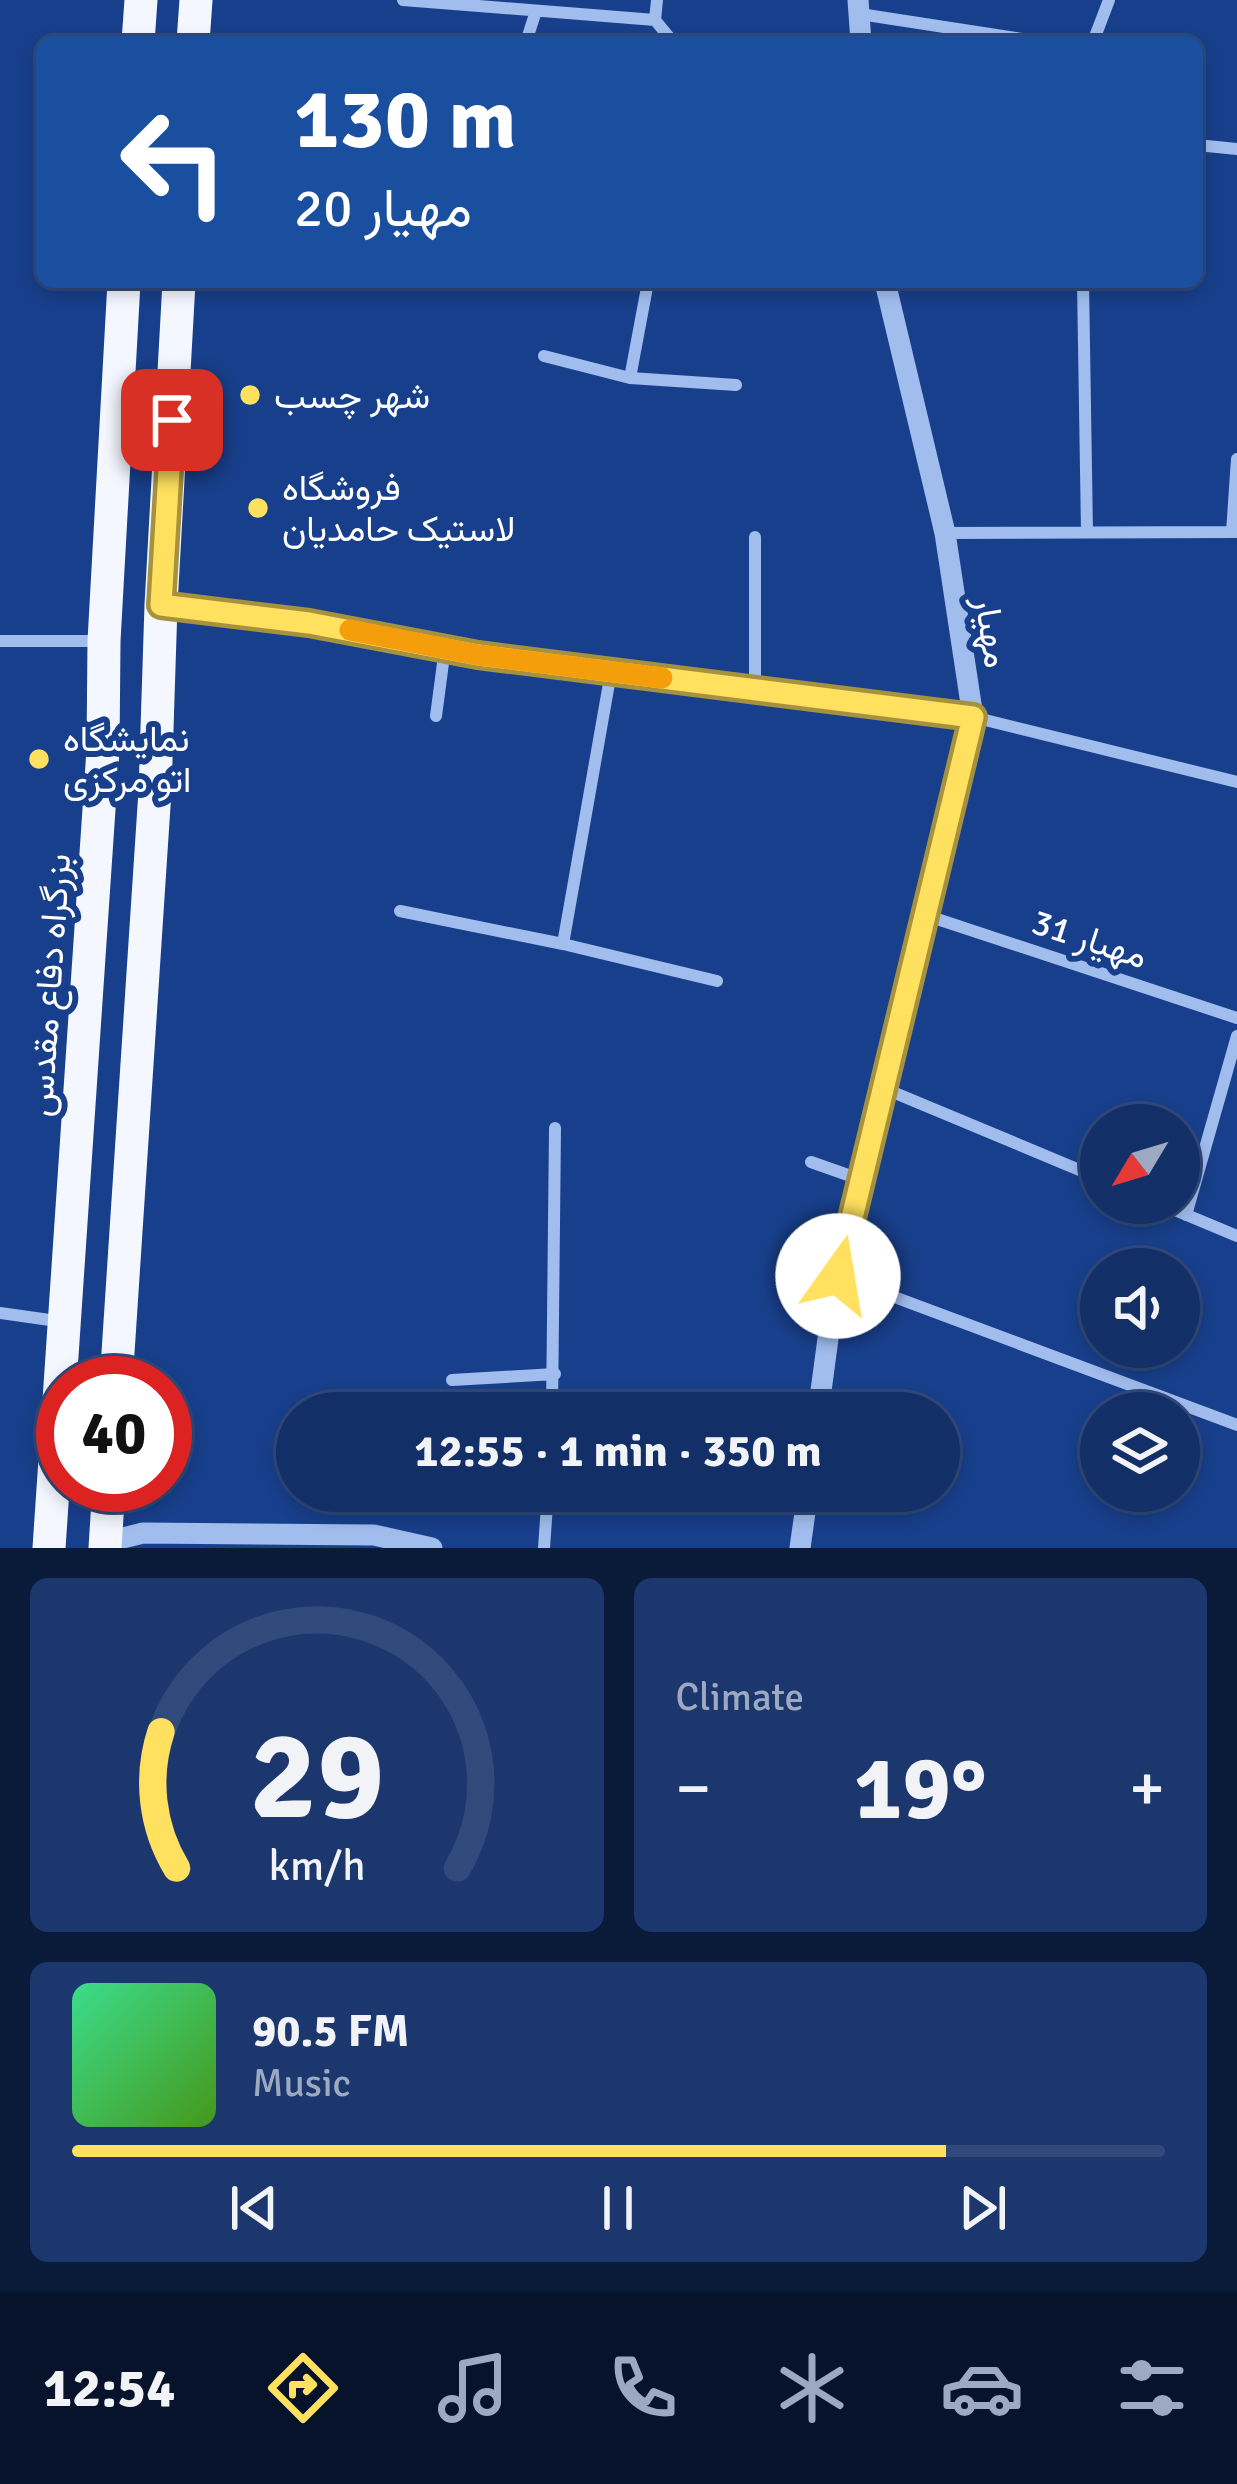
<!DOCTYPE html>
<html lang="en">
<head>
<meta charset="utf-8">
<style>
  body { margin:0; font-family:Signika,Vazirmatn,sans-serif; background:#1b376e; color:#f1f3f6; height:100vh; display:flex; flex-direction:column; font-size:45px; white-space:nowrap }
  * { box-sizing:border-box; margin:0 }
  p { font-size:39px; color:#9ca9c0 }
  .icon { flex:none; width:66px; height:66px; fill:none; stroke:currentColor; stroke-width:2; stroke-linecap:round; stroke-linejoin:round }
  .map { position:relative; height:1548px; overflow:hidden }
  .details { display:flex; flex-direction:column; gap:30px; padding:30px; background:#0a1a39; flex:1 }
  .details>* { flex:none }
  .banner { position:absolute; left:36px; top:36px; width:1167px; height:252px; border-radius:18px; box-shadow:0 6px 18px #0003,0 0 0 3px #314a7c; background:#1a4fa0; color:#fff; overflow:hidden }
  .needle { width:78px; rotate:232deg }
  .fabs { position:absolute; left:1080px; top:1104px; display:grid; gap:24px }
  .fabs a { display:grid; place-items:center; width:120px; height:120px; border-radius:50%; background:#122f68; box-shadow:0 6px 18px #0003,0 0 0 3px #314a7c; font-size:60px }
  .speed { position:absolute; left:36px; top:1356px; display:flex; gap:24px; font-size:60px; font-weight:700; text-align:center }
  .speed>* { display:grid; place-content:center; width:156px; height:156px; border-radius:50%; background:#122f68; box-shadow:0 6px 18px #0003,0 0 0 3px #314a7c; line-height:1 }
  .speed .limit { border:18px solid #d22; background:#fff; color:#111 }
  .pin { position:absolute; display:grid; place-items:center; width:102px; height:102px; color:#fff; margin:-51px; border-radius:24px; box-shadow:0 6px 18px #0006 }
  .me { position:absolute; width:132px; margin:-66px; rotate:13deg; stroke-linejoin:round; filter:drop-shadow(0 0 9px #0008) }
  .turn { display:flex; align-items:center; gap:42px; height:252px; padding:0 60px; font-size:54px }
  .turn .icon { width:156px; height:156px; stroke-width:2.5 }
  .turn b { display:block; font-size:84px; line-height:102px }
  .big { font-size:90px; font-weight:700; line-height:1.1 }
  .details .tile { flex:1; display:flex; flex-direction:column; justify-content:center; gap:18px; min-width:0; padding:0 42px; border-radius:18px; background:#1b376e }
  .details .dial { align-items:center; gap:0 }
  .dial svg { height:312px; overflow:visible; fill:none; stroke:#314a7c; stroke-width:7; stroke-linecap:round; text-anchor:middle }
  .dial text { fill:#f1f3f6; stroke:none }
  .song { display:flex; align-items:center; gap:36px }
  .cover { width:144px; height:144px; border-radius:18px; background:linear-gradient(135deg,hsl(150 70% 55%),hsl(100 70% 35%)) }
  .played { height:12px; border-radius:6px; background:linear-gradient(90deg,#ffe05f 80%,#314a7c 80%) }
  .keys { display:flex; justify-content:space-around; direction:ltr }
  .heat { display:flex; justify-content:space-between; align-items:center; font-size:66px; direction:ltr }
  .details .tiles { flex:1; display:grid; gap:30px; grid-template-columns:1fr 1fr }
  .tile:last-child { grid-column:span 2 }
  .trip { position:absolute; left:276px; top:1392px; width:684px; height:120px; border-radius:60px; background:#122f68; box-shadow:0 6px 18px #0003,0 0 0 3px #314a7c; font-weight:700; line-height:120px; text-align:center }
  .tab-bar { display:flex; height:192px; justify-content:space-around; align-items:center; background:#07132a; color:#9ca9c0 }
  .tab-bar .icon { width:84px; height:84px }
  .tab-bar .selected { color:#ffe05f }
  .tab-bar b { font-size:54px; color:#f1f3f6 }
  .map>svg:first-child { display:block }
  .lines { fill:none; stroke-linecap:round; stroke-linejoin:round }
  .minor { stroke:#a1bdee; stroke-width:12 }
  .tertiary { stroke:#a1bdee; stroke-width:21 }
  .trunk { stroke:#f4f7ff; stroke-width:33 }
  .route-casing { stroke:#a6923e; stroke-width:30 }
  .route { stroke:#ffe05f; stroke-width:21 }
  .slow { stroke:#f59e0b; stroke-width:21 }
  .poi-dot { fill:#ffe05f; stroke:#183f8b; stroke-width:4.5 }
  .labels { text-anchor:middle; stroke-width:12; stroke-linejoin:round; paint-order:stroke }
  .poi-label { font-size:36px; fill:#fff; stroke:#183f8b; text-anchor:start }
  .street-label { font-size:36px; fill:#fff; stroke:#183f8b }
</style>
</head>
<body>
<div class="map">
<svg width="1237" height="1548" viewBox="0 0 1237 1548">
  <rect width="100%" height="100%" fill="#183f8b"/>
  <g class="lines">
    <!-- minor -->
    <path class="minor" d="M403 0 655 20 673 42
      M860 14 1042 42
      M655 20 657 0
      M526 42 536 11
      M1093 42 1109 0
      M1197 145 1237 149
      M1083 282 1087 532
      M544 356 630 378 736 385
      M630 378 648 282
      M1232 532 1237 459
      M945 533 1237 532
      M755 537V690
      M162 605 309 623 478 655 973 717 1237 782
      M0 641H103
      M436 716 445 648
      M400 911 563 944 717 981
      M925 915 1237 1018
      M563 944 611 672
      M883 1088 1101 1179
      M811 1162 862 1180
      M1158 1203 1237 1236
      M1186 1215 1237 1036
      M838 1276 1237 1425
      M0 1313 64 1322
      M452 1380 555 1374
      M552 1413 555 1128
      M544 1548 548 1491"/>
    <!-- tertiary -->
    <path class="tertiary" d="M858 0 861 42
      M818 1413 834 1294 973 717 945 533 885 282
      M108 1548 119 1539 143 1533 374 1535 432 1548
      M800 1548 808 1491"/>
    <!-- trunk -->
    <path class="trunk" d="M138 42 141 0
      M193 42 196 0
      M116 1383 155 791 161 605 179 282
      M49 1548 103 750 104 641 124 282
      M105 1548 109 1485"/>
  </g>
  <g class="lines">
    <!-- route casing -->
    <g class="route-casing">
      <path id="route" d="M172 420 161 605 309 623 478 655 973 717 838 1276"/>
    </g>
    <!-- route -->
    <use href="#route" class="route"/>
    <!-- slow -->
    <path class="slow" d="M350 630 478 655 662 678"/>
  </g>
  <!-- markers -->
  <g class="poi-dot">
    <circle cx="250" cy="395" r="12"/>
    <circle cx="258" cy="508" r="12"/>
    <circle cx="39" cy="759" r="12"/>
  </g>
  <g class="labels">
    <!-- poi labels -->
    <g class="poi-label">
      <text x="274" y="408">شهر چسب</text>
      <text x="282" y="500">فروشگاه<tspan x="282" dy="41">لاستیک حامدیان</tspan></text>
      <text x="63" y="751">نمایشگاه<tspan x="63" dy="41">اتو مرکزی</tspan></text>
    </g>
    <!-- street labels -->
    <g class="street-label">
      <text transform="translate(993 632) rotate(81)" y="13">مهیار</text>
      <text transform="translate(1090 938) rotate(18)" y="13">مهیار 31</text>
      <text transform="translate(48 985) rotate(-86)" y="13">بزرگراه دفاع مقدس</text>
    </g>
  </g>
</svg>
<div class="fabs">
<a><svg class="needle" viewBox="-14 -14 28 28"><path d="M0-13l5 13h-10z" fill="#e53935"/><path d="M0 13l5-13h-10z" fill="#9ca9c0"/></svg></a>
<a><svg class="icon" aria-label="sound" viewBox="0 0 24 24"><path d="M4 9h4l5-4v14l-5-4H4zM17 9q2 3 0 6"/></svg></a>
<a><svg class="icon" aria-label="layers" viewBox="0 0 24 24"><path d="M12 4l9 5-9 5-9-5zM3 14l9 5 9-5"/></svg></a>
</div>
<div class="speed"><div class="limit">40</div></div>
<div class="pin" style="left:172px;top:420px;background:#d93025"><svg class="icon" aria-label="arrive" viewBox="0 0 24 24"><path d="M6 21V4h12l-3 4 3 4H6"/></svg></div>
<svg class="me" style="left:838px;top:1276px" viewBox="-20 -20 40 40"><circle r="19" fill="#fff"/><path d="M0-13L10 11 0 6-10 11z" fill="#ffe05f"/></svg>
<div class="trip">12:55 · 1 min · 350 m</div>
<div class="banner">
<div class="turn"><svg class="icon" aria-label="left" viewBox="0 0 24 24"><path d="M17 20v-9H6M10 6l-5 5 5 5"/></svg><div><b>130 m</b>مهیار 20</div></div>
</div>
</div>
<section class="details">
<div class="tiles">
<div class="tile dial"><svg viewBox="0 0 100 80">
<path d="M14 69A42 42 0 1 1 86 69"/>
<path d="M14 69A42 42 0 0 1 10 34" stroke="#ffe05f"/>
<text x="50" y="56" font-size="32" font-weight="700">29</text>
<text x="50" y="72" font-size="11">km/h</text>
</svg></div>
<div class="tile"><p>Climate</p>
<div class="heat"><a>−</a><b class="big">19°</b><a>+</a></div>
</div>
<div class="tile">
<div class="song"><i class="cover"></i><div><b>90.5 FM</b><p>Music</p></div></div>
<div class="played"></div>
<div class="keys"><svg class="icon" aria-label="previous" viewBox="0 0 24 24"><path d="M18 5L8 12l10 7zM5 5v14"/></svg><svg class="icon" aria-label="pause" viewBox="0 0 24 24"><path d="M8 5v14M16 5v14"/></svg><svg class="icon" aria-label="next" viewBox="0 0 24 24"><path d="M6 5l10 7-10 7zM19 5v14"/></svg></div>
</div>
</div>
</section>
<nav class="tab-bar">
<b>12:54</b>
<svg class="icon selected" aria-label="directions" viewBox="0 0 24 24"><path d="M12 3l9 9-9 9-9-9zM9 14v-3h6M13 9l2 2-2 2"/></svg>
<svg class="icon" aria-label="music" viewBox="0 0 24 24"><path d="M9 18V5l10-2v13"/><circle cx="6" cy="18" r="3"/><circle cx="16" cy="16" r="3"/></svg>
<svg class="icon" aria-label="phone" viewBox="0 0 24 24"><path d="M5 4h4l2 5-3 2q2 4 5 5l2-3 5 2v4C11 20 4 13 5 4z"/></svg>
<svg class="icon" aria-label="climate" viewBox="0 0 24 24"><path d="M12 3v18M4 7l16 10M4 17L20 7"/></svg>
<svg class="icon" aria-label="car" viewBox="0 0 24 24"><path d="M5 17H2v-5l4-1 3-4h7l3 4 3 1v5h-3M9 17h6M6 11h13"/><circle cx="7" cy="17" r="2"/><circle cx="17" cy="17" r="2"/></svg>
<svg class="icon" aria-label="filters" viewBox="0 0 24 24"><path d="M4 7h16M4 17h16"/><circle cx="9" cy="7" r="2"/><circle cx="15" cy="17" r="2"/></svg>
</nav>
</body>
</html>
